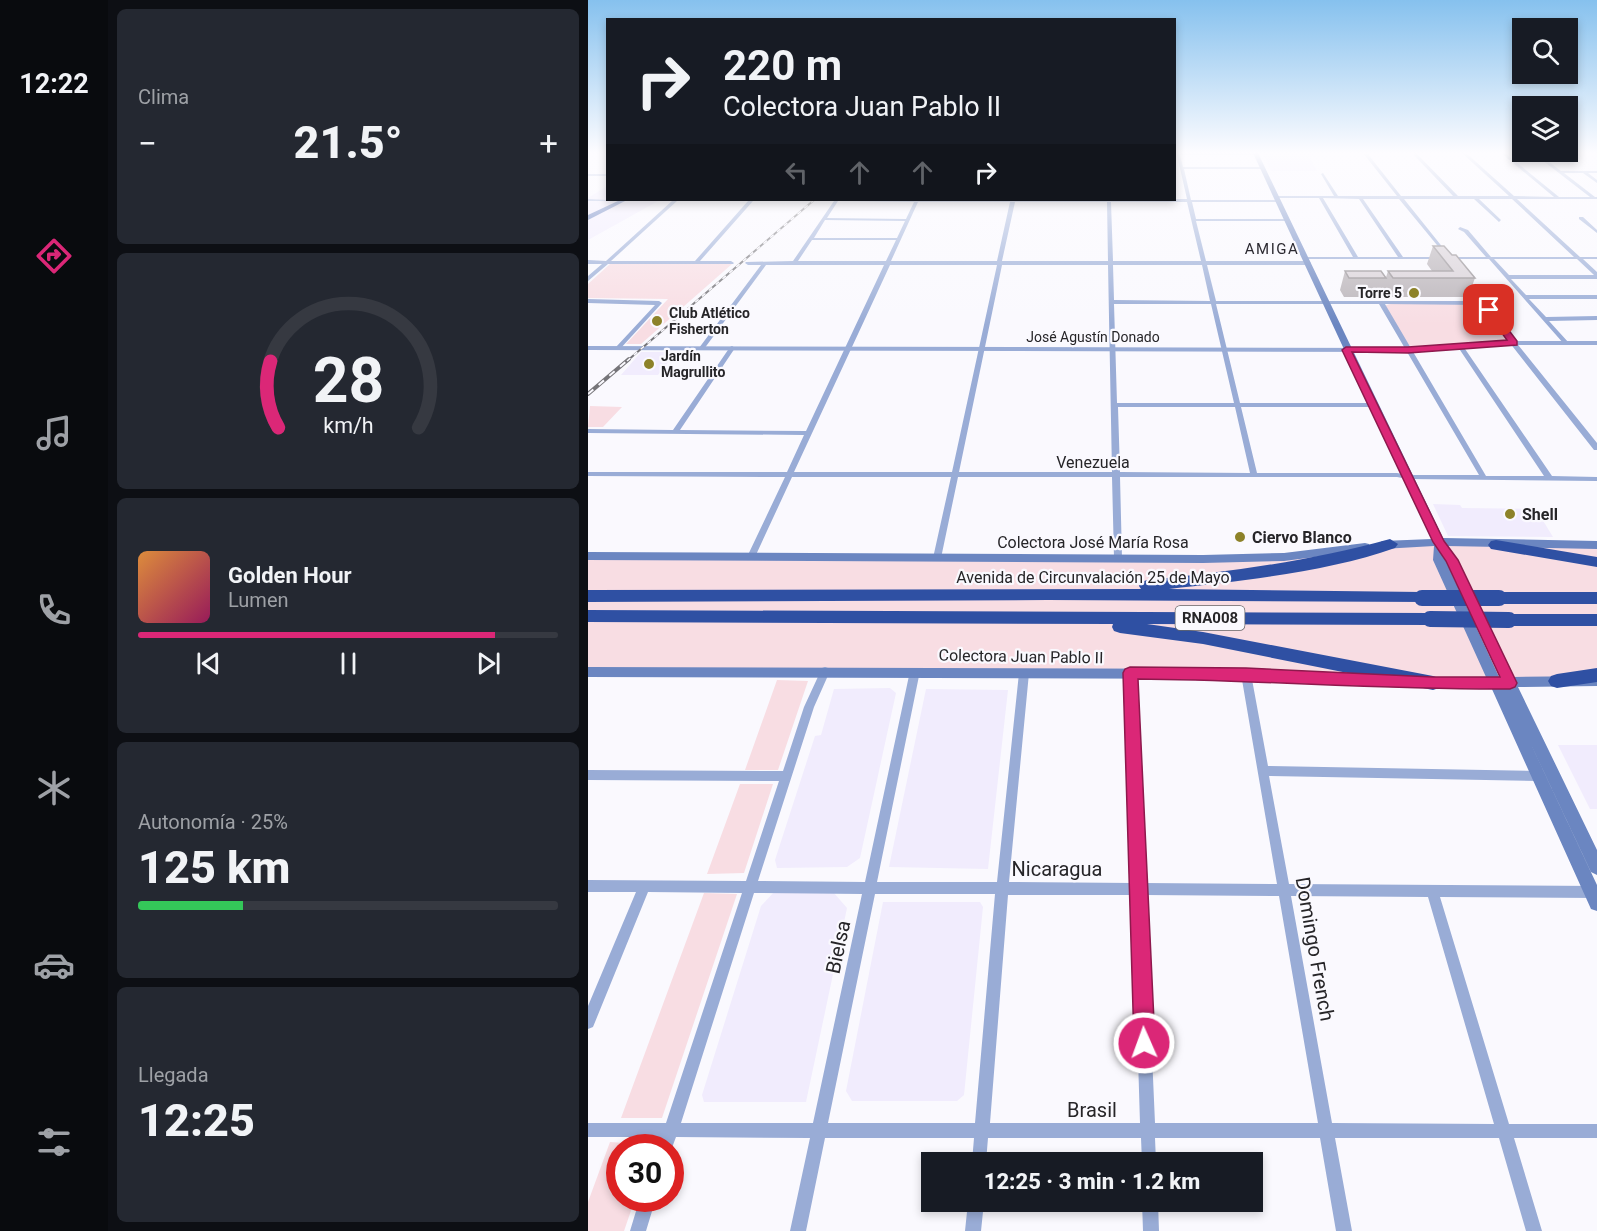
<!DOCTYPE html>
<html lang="es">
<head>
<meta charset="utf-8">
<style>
  body { margin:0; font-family:Roboto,sans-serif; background:#242831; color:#f1f3f6; height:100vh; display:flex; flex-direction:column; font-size:22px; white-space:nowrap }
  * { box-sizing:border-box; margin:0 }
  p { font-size:20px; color:#9ea1a6 }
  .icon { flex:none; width:33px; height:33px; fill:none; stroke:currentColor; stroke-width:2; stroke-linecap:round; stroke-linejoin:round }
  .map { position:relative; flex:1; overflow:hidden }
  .sheet { display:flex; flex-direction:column; gap:9px; padding:9px; background:#0d0f14; width:480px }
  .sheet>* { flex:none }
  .guide { position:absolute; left:18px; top:18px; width:570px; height:183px; border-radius:0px; box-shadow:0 3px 9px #0003; background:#171b24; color:#f1f3f6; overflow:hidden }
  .controls { position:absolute; left:924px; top:18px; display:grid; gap:12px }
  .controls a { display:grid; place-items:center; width:66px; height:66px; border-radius:0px; background:#171b24; box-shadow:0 3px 9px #0003; font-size:30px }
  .speed { position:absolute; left:18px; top:1134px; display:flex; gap:12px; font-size:30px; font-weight:700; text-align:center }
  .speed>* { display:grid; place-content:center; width:78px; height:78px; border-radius:50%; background:#171b24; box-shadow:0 3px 9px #0003; line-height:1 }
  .speed .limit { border:9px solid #d22; background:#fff; color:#111 }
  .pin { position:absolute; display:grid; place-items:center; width:51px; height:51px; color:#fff; margin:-26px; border-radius:12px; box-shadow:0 3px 9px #0006 }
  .me { position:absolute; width:66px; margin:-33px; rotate:358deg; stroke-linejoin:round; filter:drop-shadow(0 0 4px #0008) }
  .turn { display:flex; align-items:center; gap:21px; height:126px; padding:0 18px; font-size:27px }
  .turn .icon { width:78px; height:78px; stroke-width:2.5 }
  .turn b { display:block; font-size:42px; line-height:51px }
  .lanes { display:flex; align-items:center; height:57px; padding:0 18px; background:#0003; justify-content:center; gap:30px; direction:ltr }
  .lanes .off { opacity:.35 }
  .big { font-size:45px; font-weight:800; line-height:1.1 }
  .sheet .card { flex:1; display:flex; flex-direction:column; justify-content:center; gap:9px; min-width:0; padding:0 21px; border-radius:9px; background:#242831 }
  .sheet .dial { align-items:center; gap:0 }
  .dial svg { height:156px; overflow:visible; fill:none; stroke:#363941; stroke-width:7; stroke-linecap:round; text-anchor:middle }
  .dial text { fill:#f1f3f6; stroke:none }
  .song { display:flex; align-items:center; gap:18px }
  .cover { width:72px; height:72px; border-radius:9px; background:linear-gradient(135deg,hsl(30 70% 55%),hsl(330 70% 35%)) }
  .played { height:6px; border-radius:3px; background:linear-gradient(90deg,#db2777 85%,#363941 85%) }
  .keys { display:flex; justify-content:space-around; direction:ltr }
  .heat { display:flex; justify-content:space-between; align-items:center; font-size:33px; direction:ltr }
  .charge { height:9px; border-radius:4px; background:linear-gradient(90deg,#34c759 25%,#363941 0) }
  .trip { position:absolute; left:333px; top:1152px; width:342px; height:60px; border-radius:0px; background:#171b24; box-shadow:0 3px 9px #0003; font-weight:800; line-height:60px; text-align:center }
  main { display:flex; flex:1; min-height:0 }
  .tab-bar { display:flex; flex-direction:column; width:108px; justify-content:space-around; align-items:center; background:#090b0e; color:#9ea1a6 }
  .tab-bar .icon { width:42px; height:42px }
  .tab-bar .current { color:#db2777 }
  .tab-bar b { font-size:27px; color:#f1f3f6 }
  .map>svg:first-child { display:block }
  .built { fill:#f1ecfd }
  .green { fill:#f8dde3 }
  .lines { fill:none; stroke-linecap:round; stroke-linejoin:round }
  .minor { fill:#99acd6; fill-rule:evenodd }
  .tertiary { fill:#99acd6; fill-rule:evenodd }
  .secondary { fill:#6b86c1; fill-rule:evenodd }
  .primary { fill:#4b69b2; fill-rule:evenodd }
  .motorway { fill:#2f50a3; fill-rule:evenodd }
  .rail-far1-casing { stroke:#767579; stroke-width:2 }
  .rail-casing { stroke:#767579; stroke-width:4 }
  .rail-far1 { stroke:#faf9fe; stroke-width:1.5; stroke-dasharray:4.5; stroke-linecap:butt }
  .rail { stroke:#faf9fe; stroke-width:2; stroke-dasharray:7; stroke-linecap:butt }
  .motorway-bridge { stroke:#2f50a3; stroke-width:16 }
  .wall { fill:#bbb5ba }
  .building { fill:#d9d2d8; stroke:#989397; stroke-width:1.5 }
  .route { fill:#db2777; stroke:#8e194d; stroke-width:1.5 }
  .poi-dot { fill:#8d8229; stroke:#faf9fe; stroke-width:2 }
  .labels { text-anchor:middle; stroke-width:4.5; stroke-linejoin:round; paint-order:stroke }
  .far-poi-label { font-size:14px; font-weight:bold; fill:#262528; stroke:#faf9fe; text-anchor:start }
  .far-street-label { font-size:14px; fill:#262528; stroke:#faf9fe }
  .far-neighbourhood-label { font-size:15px; letter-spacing:1.5px; fill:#2c2a31; stroke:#faf9fe }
  .shield { fill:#faf9fe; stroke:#666568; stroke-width:1.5 }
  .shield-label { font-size:15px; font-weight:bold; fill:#262528 }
  .street-label { font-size:16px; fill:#262528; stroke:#faf9fe }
  .poi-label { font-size:16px; font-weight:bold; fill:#262528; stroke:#faf9fe; text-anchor:start }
  .near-street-label { font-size:20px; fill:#262528; stroke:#faf9fe }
</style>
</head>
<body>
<main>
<nav class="tab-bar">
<b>12:22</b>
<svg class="icon current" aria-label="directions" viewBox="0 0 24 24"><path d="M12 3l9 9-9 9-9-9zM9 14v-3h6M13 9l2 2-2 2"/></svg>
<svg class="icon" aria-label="music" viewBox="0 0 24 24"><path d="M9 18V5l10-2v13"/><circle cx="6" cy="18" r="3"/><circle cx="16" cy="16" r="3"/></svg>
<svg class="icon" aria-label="phone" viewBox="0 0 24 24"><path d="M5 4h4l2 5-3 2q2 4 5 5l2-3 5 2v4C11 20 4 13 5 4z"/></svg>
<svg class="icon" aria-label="climate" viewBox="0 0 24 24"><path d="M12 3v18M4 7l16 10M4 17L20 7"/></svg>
<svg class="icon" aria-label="car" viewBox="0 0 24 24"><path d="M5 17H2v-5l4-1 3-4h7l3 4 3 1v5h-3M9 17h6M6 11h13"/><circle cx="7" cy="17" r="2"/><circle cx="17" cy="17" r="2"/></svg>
<svg class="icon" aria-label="filters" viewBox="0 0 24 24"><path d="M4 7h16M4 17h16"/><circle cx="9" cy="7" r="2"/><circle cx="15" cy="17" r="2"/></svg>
</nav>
<section class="sheet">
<div class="card"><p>Clima</p>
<div class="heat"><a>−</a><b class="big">21.5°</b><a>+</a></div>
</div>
<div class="card dial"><svg viewBox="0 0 100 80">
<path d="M14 69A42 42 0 1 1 86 69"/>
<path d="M14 69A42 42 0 0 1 10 35" stroke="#db2777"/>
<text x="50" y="56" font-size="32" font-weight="700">28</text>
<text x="50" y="72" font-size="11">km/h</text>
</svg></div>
<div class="card">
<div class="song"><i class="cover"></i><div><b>Golden Hour</b><p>Lumen</p></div></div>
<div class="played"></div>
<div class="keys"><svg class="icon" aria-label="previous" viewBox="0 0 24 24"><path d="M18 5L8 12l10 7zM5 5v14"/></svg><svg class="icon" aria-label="pause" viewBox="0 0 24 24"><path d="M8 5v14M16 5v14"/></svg><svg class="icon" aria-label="next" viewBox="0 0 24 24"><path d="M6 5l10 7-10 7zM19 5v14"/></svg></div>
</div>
<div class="card"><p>Autonomía · 25%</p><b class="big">125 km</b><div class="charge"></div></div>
<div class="card"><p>Llegada</p><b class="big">12:25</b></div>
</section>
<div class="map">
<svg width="1009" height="1231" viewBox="0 0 1009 1231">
  <rect width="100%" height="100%" fill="#faf9fe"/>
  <!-- built -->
  <path class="built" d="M675 153H726L728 156H721L729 171H683Z
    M19 186 20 200H72L0 240V198Z
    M53 352H88L70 375H33Z
    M845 504 872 505 874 508 948 509 965 537 860 536Z
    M302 688 308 693 272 858 259 867 189 868 187 860 227 736 233 735 246 689Z
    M338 689 420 690 400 869 301 867Z
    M970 745H1009V809H1002Z
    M186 892 246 893 259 908 218 1102H116L114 1095 173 906Z
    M295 902H392L395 907 376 1095 369 1101H264L258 1091Z"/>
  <!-- green -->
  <path class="green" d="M22 264H144L53 344H38L80 299 0 298V284Z
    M803 304H889L900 312 921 340 920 342 826 348 818 343 797 307 798 305Z
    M2 406 34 407 15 427H0Z
    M802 544 1009 545V681L0 672V556L676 558Z
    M189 680 220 681 190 770H157Z
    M152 784H185L156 873 119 874Z
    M116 893 149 894 74 1118H33Z
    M22 1142 65 1145 64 1147 32 1148V1198L47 1199 36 1231H0V1202Z"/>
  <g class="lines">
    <!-- minor -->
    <path class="minor" d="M0 153H20V154H0Z
      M586 153H668L669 155H592L595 167H674L676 168 674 169H596L603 200H690L692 201 690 202H604L608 219H699L701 220 699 221H608L618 261H720L723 263 720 265H619L628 301H889L873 281 878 280 1009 443V450H1006L892 305 797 304 898 476H956L870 347 873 345 875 346 964 476 1009 477V481L820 479 809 477H532L534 558 530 561 526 558 524 477H370L353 558 349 561 345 558 363 477H204L167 557 163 560 159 557 197 477 0 476V472H199L216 435 0 433V429L85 430 142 347 144 346 147 348 92 430 218 431 296 265H178L116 349 111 348 173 265H160L157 263 158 262 205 261 246 201H235L233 200 599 199 589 155H586ZM250 201 326 202 318 219 239 218ZM330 202H422L409 261H303ZM427 202H519L520 261H414ZM523 202H599L613 261H525ZM237 220 317 221 309 238H226ZM224 240H308L298 261H210ZM302 265H409L364 472H206ZM414 265H520L524 472H371ZM525 265H614L622 301 526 300ZM526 304H623L646 403H529ZM628 304H791L891 475H820L809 473H669L653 407H787L790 405 787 403H652ZM530 407H647L662 473 532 472Z
      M775 153H779L813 196H865L824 153H828L870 196H921L874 153H878L926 196 966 197 913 153H917L971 197H1002L945 153H949L973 171H1009V173H1000L1009 180V183L995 173H976L1007 197H1009V199H929L992 257H1009V259H995L1009 272V279H923L938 295H1009V299H941L958 317 1009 316V320L961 321 981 343 976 344 901 259H716V257H765L731 198H688L686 197 688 196H746L733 174 735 173 750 196H809ZM735 198 771 199 810 257H770ZM775 199H811L858 256 860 255V254L816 199H886L911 222 913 220 891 199H924L986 257H903L880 230 872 227 870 229 876 232 898 257H815ZM906 259H989L1006 275H921Z
      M0 174H20V176H0Z
      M0 199 20 200H212L210 201H165L112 261H143L146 263 145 264H20L0 281V276L14 264H0V260L18 261 84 201H0ZM89 201H160L107 261H23Z
      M991 217H995L1009 230V233L991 219Z
      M0 299 71 301 74 303 32 349 30 350 27 348 28 347 67 305 0 303Z
      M237 667 240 668 242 671 226 707 170 881 277 882 322 671 324 668H330L332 671 289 882H409L431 673 433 670H439L441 673 421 882 544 883 537 673 539 670H545L547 673 556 883 689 884 653 674 655 671 658 670 661 671 663 674 680 766 950 771 954 773 955 776 954 779 950 781 681 776 701 884 1009 886V898L852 897 921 1124H1009V1138H926L954 1231H938L911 1138H747L764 1231H748L732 1138H567L568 1162H554L553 1138H400L398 1162H384L386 1138H237L218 1231H202L222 1138 88 1137 82 1153V1148H70L73 1137H0V1123H78L154 893 60 892 5 1027 0 1029V1006L48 892H0V880L158 881 191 781 0 780V770L195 771 216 707 234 668ZM166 893 274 894 225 1123H93ZM287 894H407L387 1123H240ZM420 895H545L552 1123H402ZM557 895 691 896 730 1123H567ZM703 896 840 897 906 1124 744 1123Z
      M52 1198H68L58 1231H42Z
      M380 1202H396L393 1231H377Z
      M554 1202H570L571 1231H555Z"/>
    <!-- tertiary -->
    <path class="tertiary" d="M926 341H1009V345H926L820 352 0 350V346L820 348Z"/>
    <!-- secondary -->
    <path class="secondary" d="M665 153H670L855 538 1009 541V549L859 546 869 560 925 677 1009 676V686L930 687 1009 850V875L1003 872 916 687 1009 885V911L1003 909 903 687 838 688 833 687 831 683 833 679 838 678 898 677 845 560 846 546 794 549 789 545 794 541 844 539ZM857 559 858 561 912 677H911Z
      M777 543 781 544 782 547 781 550 696 561 615 563 0 560V552L615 555 696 553Z
      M0 667 658 669 815 677 820 678 821 682 820 686 815 687 658 679 0 677Z"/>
    <!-- primary -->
    <path class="primary" d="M32 200H39L0 220V215Z"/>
    <!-- motorway -->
    <path class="motorway" d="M802 539 810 544 807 548C740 572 652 581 581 589L834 592 840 594 842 598 840 602 460 600 0 602V590L553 589 551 586 553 582 559 580C641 572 723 561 802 539Z
      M908 540 1009 557V567L903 549 900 545 903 541Z
      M911 592H1009V604H911L905 602 903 598 905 594Z
      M0 610 842 613 848 615 850 619 848 623 842 625 559 624 615 632 845 676 851 678 854 683 851 688 845 690 615 644 532 633 526 631 524 627 525 624 0 622Z
      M921 614H1009V626H921L915 624 913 620 915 616Z
      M1009 668V682L969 688 963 686 960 681 963 676 969 674Z"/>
    <!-- rail-far1 casing -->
    <g class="rail-far1-casing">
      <path id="rail-far1" d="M39 361 226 200"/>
    </g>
    <!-- rail casing -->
    <g class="rail-casing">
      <path id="rail" d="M0 394 41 359"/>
    </g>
    <!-- rail-far1 -->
    <use href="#rail-far1" class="rail-far1"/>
    <!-- rail -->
    <use href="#rail" class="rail"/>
    <!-- motorway-bridge -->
    <path class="motorway-bridge" d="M834 598H911
      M842 619 921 620"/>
  </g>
  <!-- wall -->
  <path class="wall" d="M845 246 864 255 887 278 880 297H799L794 290 800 271H844L839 264Z
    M757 271 798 278 792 297H756L752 290Z"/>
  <!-- building -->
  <path class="building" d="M845 246H856L864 255H868L887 278H805L800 271H865Z
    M757 271H793L798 278H761Z"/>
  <!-- sky -->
  <linearGradient id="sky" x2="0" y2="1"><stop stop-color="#86c1ee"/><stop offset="0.47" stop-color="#fdfcff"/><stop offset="1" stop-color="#fdfcff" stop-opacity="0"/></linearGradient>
  <rect width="1009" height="325" fill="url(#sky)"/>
  <!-- route -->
  <path class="route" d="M898 308H904L929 341V345L820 353 764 352 856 541 870 560 929 683 927 687 922 689C798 690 674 680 550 679L567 1043 564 1050 556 1053 549 1050 546 1043 535 673 537 669 542 667 658 668 845 677H912L858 561 845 542 754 350 758 347H820L919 340 897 310Z"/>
  <!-- markers -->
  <g class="poi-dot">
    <circle cx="826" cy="293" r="6"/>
    <circle cx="69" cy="321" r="6"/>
    <circle cx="61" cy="364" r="6"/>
    <circle cx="922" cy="514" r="6"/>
    <circle cx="652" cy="537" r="6"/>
  </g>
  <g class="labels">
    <!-- far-poi labels -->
    <g class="far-poi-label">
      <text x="814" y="298" text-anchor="end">Torre 5</text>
      <text x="81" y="318">Club Atlético<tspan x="81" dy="16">Fisherton</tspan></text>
      <text x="73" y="361">Jardín<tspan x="73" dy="16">Magrullito</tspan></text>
    </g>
    <!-- far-street labels -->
    <g class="far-street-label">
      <text x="505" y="342">José Agustín Donado</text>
    </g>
    <!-- far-neighbourhood labels -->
    <g class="far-neighbourhood-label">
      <text x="684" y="254">AMIGA</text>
    </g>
    <!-- shield labels -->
    <rect class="shield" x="587.5" y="606" width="69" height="24" rx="4.5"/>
    <g class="shield-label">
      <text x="622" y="623">RNA008</text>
    </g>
    <!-- street labels -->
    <g class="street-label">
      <text x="505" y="468">Venezuela</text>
      <text x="505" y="548">Colectora José María Rosa</text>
      <text x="505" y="583">Avenida de Circunvalación 25 de Mayo</text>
      <text transform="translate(433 656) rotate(1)" y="6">Colectora Juan Pablo II</text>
    </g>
    <!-- poi labels -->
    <g class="poi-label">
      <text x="934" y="520">Shell</text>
      <text x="664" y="543">Ciervo Blanco</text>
    </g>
    <!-- near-street labels -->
    <g class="near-street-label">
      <text x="469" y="876">Nicaragua</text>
      <text transform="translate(250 947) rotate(-78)" y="7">Bielsa</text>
      <text transform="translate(727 949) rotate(80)" y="7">Domingo French</text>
      <text x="504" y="1117">Brasil</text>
    </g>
  </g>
</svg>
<div class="controls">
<a><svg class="icon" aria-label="search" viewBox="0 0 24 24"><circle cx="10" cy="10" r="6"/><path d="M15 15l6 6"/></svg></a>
<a><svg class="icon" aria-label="layers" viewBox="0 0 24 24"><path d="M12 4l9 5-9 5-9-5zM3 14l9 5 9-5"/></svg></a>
</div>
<div class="speed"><div class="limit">30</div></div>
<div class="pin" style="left:901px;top:310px;background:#d93025"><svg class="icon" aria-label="arrive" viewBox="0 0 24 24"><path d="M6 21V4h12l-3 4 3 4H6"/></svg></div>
<svg class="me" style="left:556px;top:1043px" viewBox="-20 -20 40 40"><circle r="17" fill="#db2777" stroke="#fff" stroke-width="3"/><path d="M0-11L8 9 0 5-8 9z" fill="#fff"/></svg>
<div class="trip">12:25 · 3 min · 1.2 km</div>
<div class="guide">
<div class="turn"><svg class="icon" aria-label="right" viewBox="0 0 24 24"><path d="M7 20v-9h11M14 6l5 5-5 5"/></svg><div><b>220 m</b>Colectora Juan Pablo II</div></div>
<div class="lanes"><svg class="icon off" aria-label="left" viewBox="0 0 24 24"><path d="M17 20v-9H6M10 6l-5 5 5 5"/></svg><svg class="icon off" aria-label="ahead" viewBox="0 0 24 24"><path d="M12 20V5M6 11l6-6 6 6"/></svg><svg class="icon off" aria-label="ahead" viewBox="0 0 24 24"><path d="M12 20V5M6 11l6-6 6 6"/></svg><svg class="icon" aria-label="right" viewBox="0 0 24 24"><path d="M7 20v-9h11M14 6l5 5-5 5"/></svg></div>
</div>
</div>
</main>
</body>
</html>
